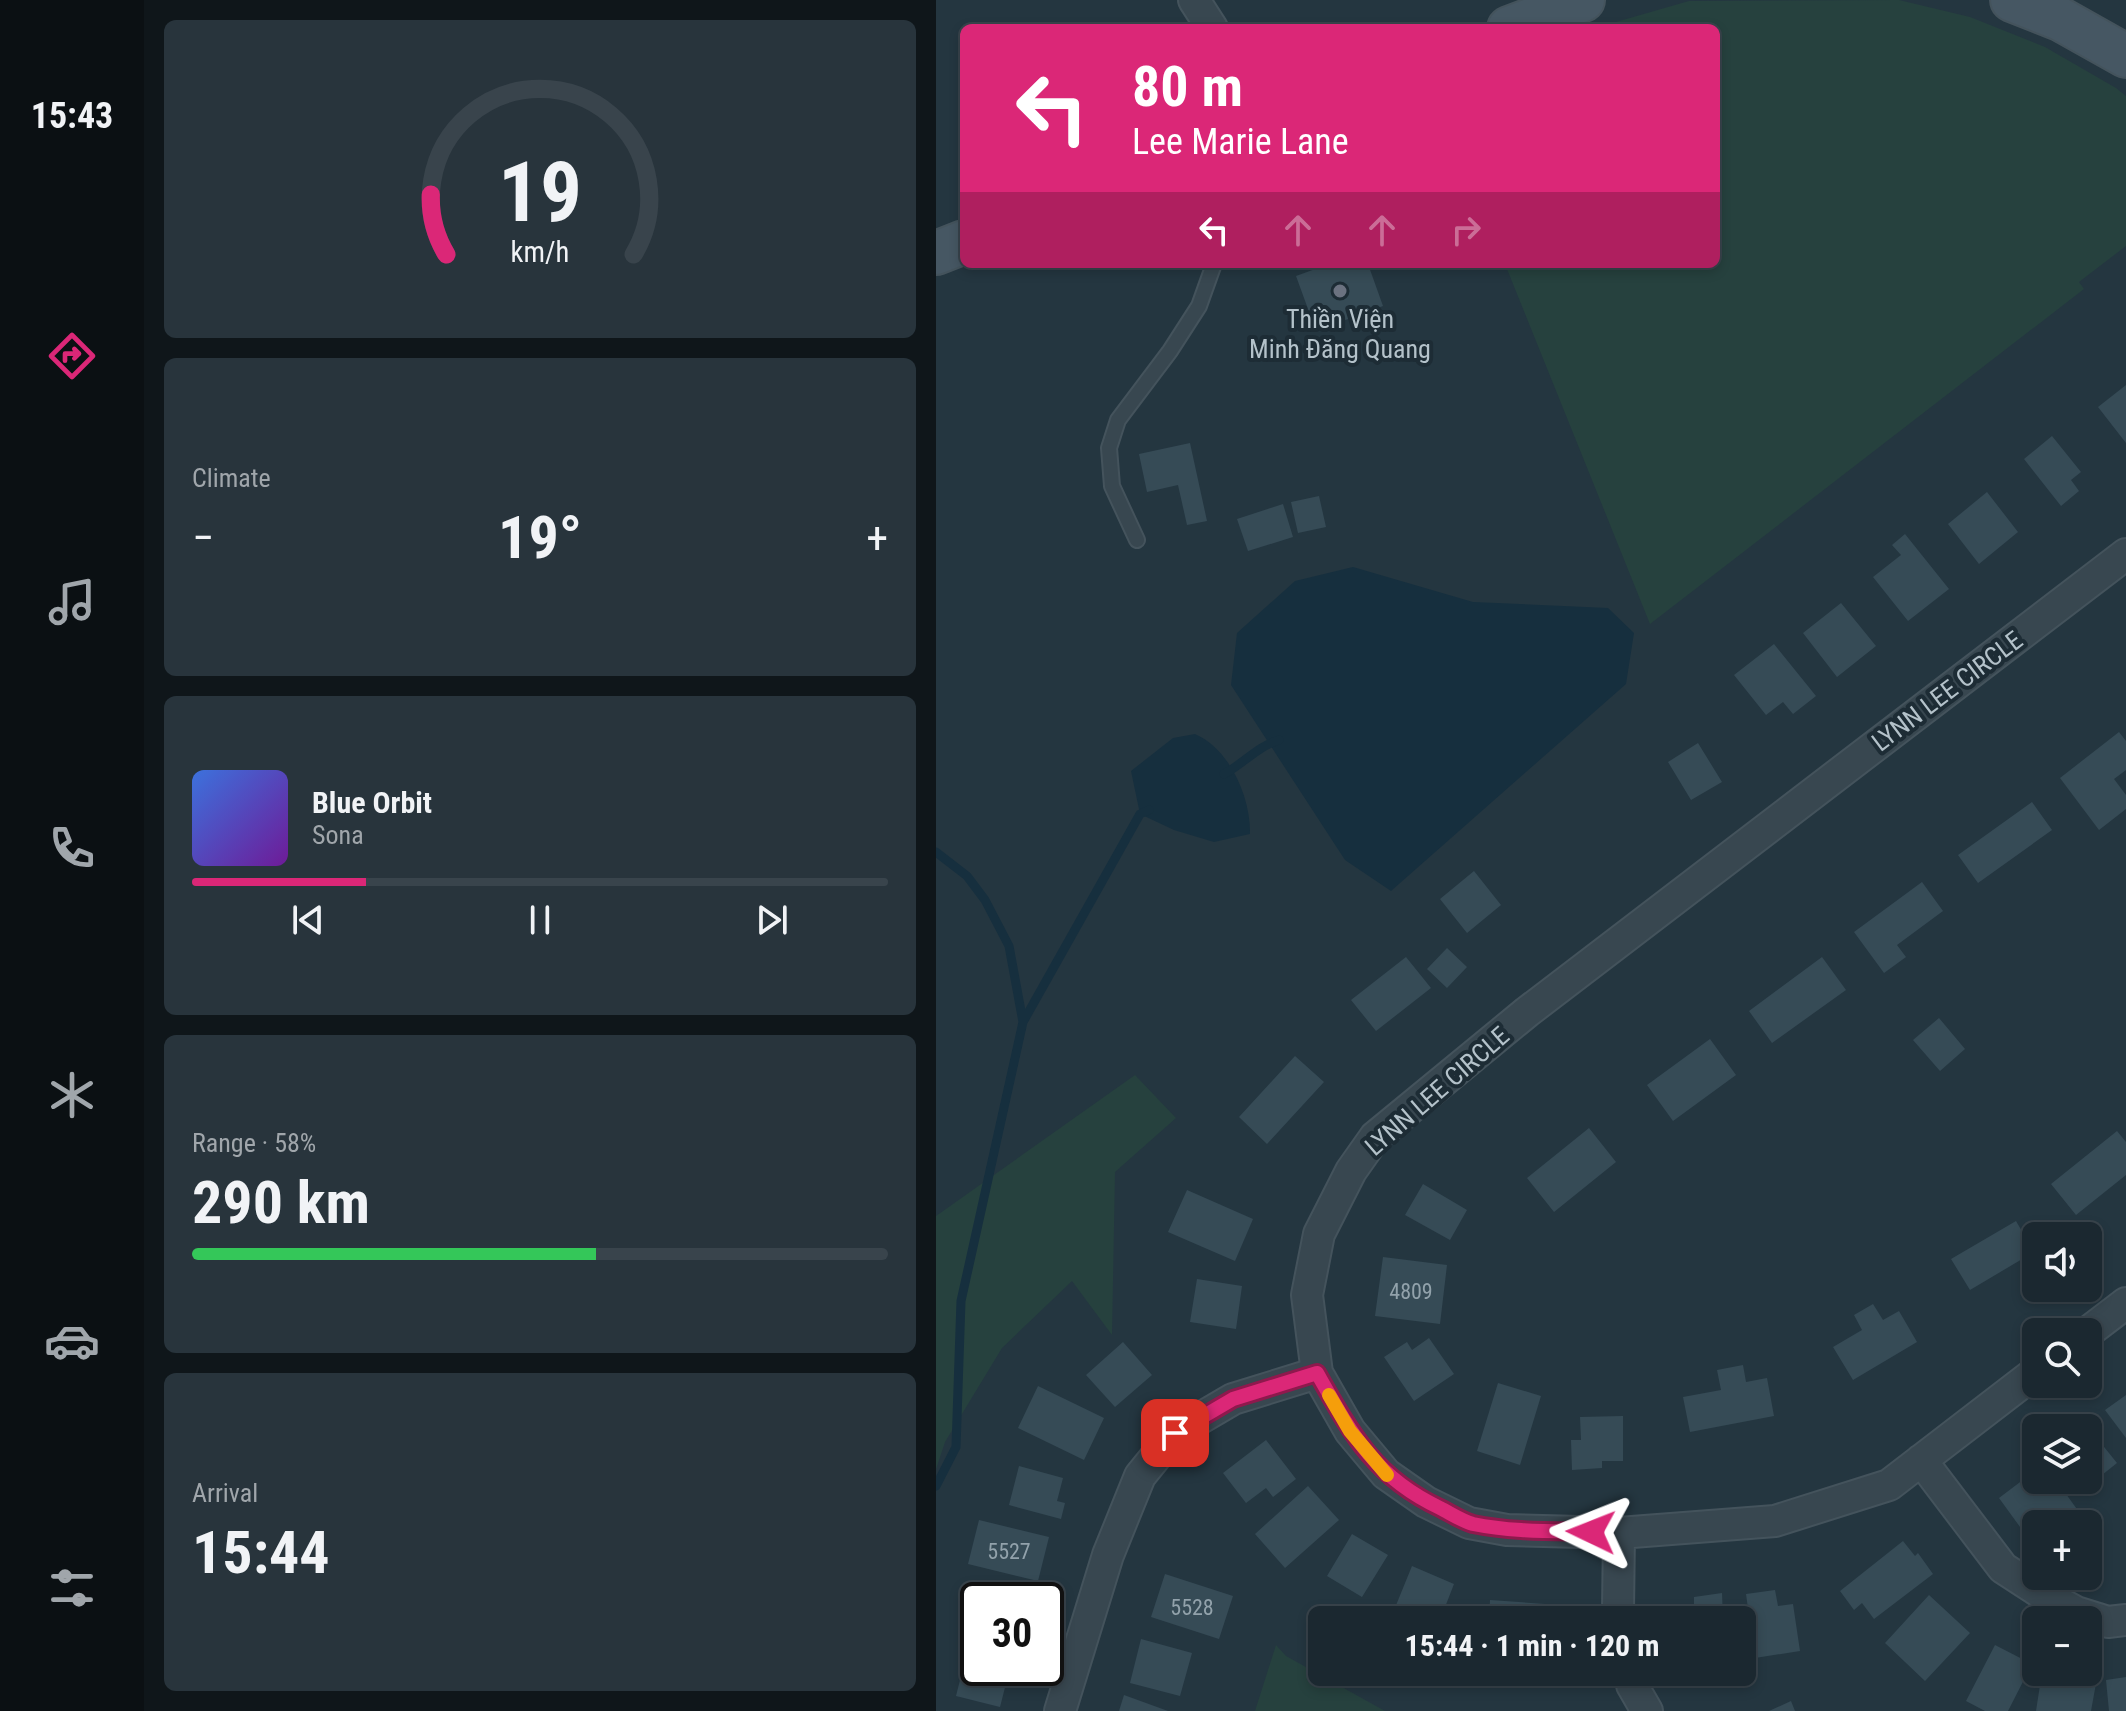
<!DOCTYPE html>
<html lang="en">
<head>
<meta charset="utf-8">
<style>
  body { margin:0; font-family:"Roboto Condensed",sans-serif; background:#28343c; color:#f1f3f6; height:100vh; display:flex; flex-direction:column; font-size:30px; white-space:nowrap }
  * { box-sizing:border-box; margin:0 }
  p { font-size:26px; color:#a0a6ab }
  .icon { flex:none; width:44px; height:44px; fill:none; stroke:currentColor; stroke-width:2; stroke-linecap:round; stroke-linejoin:round }
  .map { position:relative; flex:1; overflow:hidden }
  .details { display:flex; flex-direction:column; gap:20px; padding:20px; background:#0f161a; width:792px }
  .details>* { flex:none }
  .top-card { position:absolute; left:24px; top:24px; width:760px; height:244px; border-radius:12px; box-shadow:0 4px 12px #0003,0 0 0 2px #39444c; background:#db2777; color:#fff; overflow:hidden }
  .tools { position:absolute; left:1086px; top:1222px; display:grid; gap:16px }
  .tools a { display:grid; place-items:center; width:80px; height:80px; border-radius:12px; background:#1b2830; box-shadow:0 4px 12px #0003,0 0 0 2px #39444c; font-size:40px }
  .speed { position:absolute; left:24px; top:1582px; display:flex; gap:16px; font-size:40px; font-weight:700; text-align:center }
  .speed>* { display:grid; place-content:center; width:104px; height:104px; border-radius:50%; background:#1b2830; box-shadow:0 4px 12px #0003,0 0 0 2px #39444c; line-height:1 }
  .speed .limit { border:4px solid #111; border-radius:12px; background:#fff; color:#111 }
  .pin { position:absolute; display:grid; place-items:center; width:68px; height:68px; color:#fff; margin:-34px; border-radius:16px; box-shadow:0 4px 12px #0006 }
  .me { position:absolute; width:88px; margin:-44px; rotate:272deg; stroke-linejoin:round; filter:drop-shadow(0 0 6px #0008) }
  .turn { display:flex; align-items:center; gap:28px; height:168px; padding:0 40px; font-size:36px }
  .turn .icon { width:104px; height:104px; stroke-width:2.5 }
  .turn b { display:block; font-size:56px; line-height:68px }
  .lanes { display:flex; align-items:center; height:76px; padding:0 40px; background:#0003; justify-content:center; gap:40px; direction:ltr }
  .lanes .off { opacity:.35 }
  .big { font-size:60px; font-weight:700; line-height:1.1 }
  .details .card { flex:1; display:flex; flex-direction:column; justify-content:center; gap:12px; min-width:0; padding:0 28px; border-radius:12px; background:#28343c }
  .details .dial { align-items:center; gap:0 }
  .dial svg { height:208px; overflow:visible; fill:none; stroke:#39444c; stroke-width:7; stroke-linecap:round; text-anchor:middle }
  .dial text { fill:#f1f3f6; stroke:none }
  .song { display:flex; align-items:center; gap:24px }
  .cover { width:96px; height:96px; border-radius:12px; background:linear-gradient(135deg,hsl(220 70% 55%),hsl(280 70% 35%)) }
  .played { height:8px; border-radius:4px; background:linear-gradient(90deg,#db2777 25%,#39444c 25%) }
  .keys { display:flex; justify-content:space-around; direction:ltr }
  .heat { display:flex; justify-content:space-between; align-items:center; font-size:44px; direction:ltr }
  .charge { height:12px; border-radius:6px; background:linear-gradient(90deg,#34c759 58%,#39444c 0) }
  .trip { position:absolute; left:372px; top:1606px; width:448px; height:80px; border-radius:12px; background:#1b2830; box-shadow:0 4px 12px #0003,0 0 0 2px #39444c; font-weight:700; line-height:80px; text-align:center }
  main { display:flex; flex:1; min-height:0 }
  .dock { display:flex; flex-direction:column; width:144px; justify-content:space-around; align-items:center; background:#0b1013; color:#a0a6ab }
  .dock .icon { width:56px; height:56px }
  .dock .on { color:#db2777 }
  .dock b { font-size:36px; color:#f1f3f6 }
  .map>svg:first-child { display:block }
  .green { fill:#26413e }
  .water { fill:#162f3e }
  .lines { fill:none; stroke-linecap:round; stroke-linejoin:round }
  .stream { stroke:#162f3e; stroke-width:9 }
  .building { fill:#364b56 }
  .lane-casing { stroke:#44535c; stroke-width:18 }
  .street-casing { stroke:#44535c; stroke-width:34 }
  .secondary-casing { stroke:#44535c; stroke-width:46 }
  .lane { stroke:#384750; stroke-width:14 }
  .street { stroke:#384750; stroke-width:30 }
  .secondary { stroke:#465763; stroke-width:42 }
  .route-casing { stroke:#8e194d; stroke-width:20 }
  .route { stroke:#db2777; stroke-width:14 }
  .slow { stroke:#f59e0b; stroke-width:14 }
  .worship-dot { fill:#6b7280; stroke:#1d2c35; stroke-width:3 }
  .labels { text-anchor:middle; stroke-width:8; stroke-linejoin:round; paint-order:stroke }
  .number-label { font-size:22px; fill:#92a2ab }
  .poi-label { font-size:26px; fill:#b4c2ca; stroke:#1d2c35 }
  .street-label { font-size:26px; fill:#b4c2ca; stroke:#1d2c35 }
</style>
</head>
<body>
<main>
<nav class="dock">
<b>15:43</b>
<svg class="icon on" aria-label="directions" viewBox="0 0 24 24"><path d="M12 3l9 9-9 9-9-9zM9 14v-3h6M13 9l2 2-2 2"/></svg>
<svg class="icon" aria-label="music" viewBox="0 0 24 24"><path d="M9 18V5l10-2v13"/><circle cx="6" cy="18" r="3"/><circle cx="16" cy="16" r="3"/></svg>
<svg class="icon" aria-label="phone" viewBox="0 0 24 24"><path d="M5 4h4l2 5-3 2q2 4 5 5l2-3 5 2v4C11 20 4 13 5 4z"/></svg>
<svg class="icon" aria-label="climate" viewBox="0 0 24 24"><path d="M12 3v18M4 7l16 10M4 17L20 7"/></svg>
<svg class="icon" aria-label="car" viewBox="0 0 24 24"><path d="M5 17H2v-5l4-1 3-4h7l3 4 3 1v5h-3M9 17h6M6 11h13"/><circle cx="7" cy="17" r="2"/><circle cx="17" cy="17" r="2"/></svg>
<svg class="icon" aria-label="filters" viewBox="0 0 24 24"><path d="M4 7h16M4 17h16"/><circle cx="9" cy="7" r="2"/><circle cx="15" cy="17" r="2"/></svg>
</nav>
<section class="details">
<div class="card dial"><svg viewBox="0 0 100 80">
<path d="M14 69A42 42 0 1 1 86 69"/>
<path d="M14 69A42 42 0 0 1 8 46" stroke="#db2777"/>
<text x="50" y="56" font-size="32" font-weight="700">19</text>
<text x="50" y="72" font-size="11">km/h</text>
</svg></div>
<div class="card"><p>Climate</p>
<div class="heat"><a>−</a><b class="big">19°</b><a>+</a></div>
</div>
<div class="card">
<div class="song"><i class="cover"></i><div><b>Blue Orbit</b><p>Sona</p></div></div>
<div class="played"></div>
<div class="keys"><svg class="icon" aria-label="previous" viewBox="0 0 24 24"><path d="M18 5L8 12l10 7zM5 5v14"/></svg><svg class="icon" aria-label="pause" viewBox="0 0 24 24"><path d="M8 5v14M16 5v14"/></svg><svg class="icon" aria-label="next" viewBox="0 0 24 24"><path d="M6 5l10 7-10 7zM19 5v14"/></svg></div>
</div>
<div class="card"><p>Range · 58%</p><b class="big">290 km</b><div class="charge"></div></div>
<div class="card"><p>Arrival</p><b class="big">15:44</b></div>
</section>
<div class="map">
<svg width="1190" height="1711" viewBox="0 0 1190 1711">
  <rect width="100%" height="100%" fill="#243640"/>
  <!-- green -->
  <path class="green" d="M963 0 1034 17 1109 47 1180 88 1190 96V246L1143 282 1148 289 714 624 569 264H780V28H659L753 1Z
    M199 1075 240 1118 179 1172 176 1335 136 1281 66 1348 9 1442 0 1469V1216Z
    M340 1645 350 1656 449 1711H319Z"/>
  <!-- water -->
  <path class="water" d="M417 567 537 602 672 608 698 633 690 684 455 891 409 860 295 685 301 633 359 581Z
    M259 734C294 749 315 798 314 834L278 842 238 830 204 814 195 771 237 738Z"/>
  <g class="lines">
    <!-- stream -->
    <path class="stream" d="M288 774C307 764 322 746 343 740
      M0 852 31 876 49 900 73 946 87 1022
      M0 1486 20 1447 25 1301 87 1022 204 814 213 810"/>
  </g>
  <!-- building -->
  <path class="building" d="M393 264H432L447 306 380 331 360 276Z
    M1190 385V443L1162 407Z
    M1116 436 1145 472 1135 480 1143 491 1125 506 1088 459Z
    M254 443 271 521 251 525 242 485 211 492 203 454Z
    M1051 492 1082 532 1043 564 1012 524Z
    M383 496 390 527 362 533 355 502Z
    M347 504 357 537 312 551 301 519Z
    M969 534 1013 589 972 621 937 577 965 555 956 545Z
    M905 603 940 646 901 677 867 633Z
    M838 644 880 696 857 714 847 702 830 715 798 675Z
    M1183 732 1190 741V770L1178 779 1190 795V809L1163 830 1124 778Z
    M762 743 786 782 755 800 732 762Z
    M1096 802 1116 830 1042 883 1022 855Z
    M538 871 565 905 531 933 504 899Z
    M986 882 1007 911 961 945 970 957 948 973 918 932Z
    M511 948 531 967 511 988 491 969Z
    M470 957 495 988 440 1031 415 1000Z
    M886 957 910 990 836 1043 813 1011Z
    M1003 1018 1029 1049 1004 1071 977 1040Z
    M774 1039 800 1075 737 1121 711 1085Z
    M359 1056 388 1082 331 1144 303 1117Z
    M653 1128 680 1162 618 1212 591 1178Z
    M1181 1131 1190 1142V1175L1140 1215 1115 1184Z
    M487 1184 531 1210 514 1240 469 1215Z
    M251 1190 317 1219 299 1261 232 1232Z
    M1080 1221 1098 1252 1034 1290 1015 1259Z
    M447 1257 511 1265 504 1324 439 1316Z
    M261 1279 306 1286 300 1329 254 1322Z
    M937 1304 947 1320 963 1311 981 1342 917 1380 897 1347 926 1330 918 1315Z
    M493 1338 518 1374 478 1401 448 1357 471 1342 476 1350Z
    M187 1342 216 1375 179 1407 150 1375Z
    M807 1365 810 1382 831 1378 838 1416 754 1432 747 1397 785 1390 781 1370Z
    M562 1383 605 1396 584 1465 541 1451Z
    M102 1386 168 1418 148 1460 82 1428Z
    M1190 1395V1438L1169 1410Z
    M687 1416V1461H666V1468L636 1470 635 1440H645L644 1417Z
    M1152 1427 1181 1463 1146 1491 1138 1480H1152Z
    M330 1440 360 1479 337 1497 330 1488 310 1503 287 1473Z
    M83 1466 127 1478 121 1501 129 1503 125 1519 73 1505Z
    M1100 1470V1480H1120L1148 1519 1141 1524H1100V1549L1063 1498Z
    M372 1486 403 1520 349 1568 319 1534Z
    M43 1520 113 1537 102 1581 32 1564Z
    M416 1534 452 1555 426 1597 391 1576Z
    M967 1541 979 1556 982 1553 997 1574 938 1619 926 1603 918 1610 904 1591Z
    M476 1566 518 1584 504 1620H454Z
    M229 1574 297 1596 283 1639 215 1617Z
    M839 1590 842 1606 857 1604 864 1651 819 1658 810 1594Z
    M69 1592 94 1599V1600H67Z
    M786 1593 787 1620H742L741 1605 758 1604V1597Z
    M39 1595 54 1599 42 1600V1637L29 1633Z
    M993 1595 1034 1633 989 1681 949 1643Z
    M554 1600 609 1604 607 1620H553Z
    M205 1639 256 1653 244 1696 194 1683Z
    M1059 1645 1096 1664 1072 1711H1049L1030 1701Z
    M31 1652 42 1655V1668H74L64 1707 20 1696Z
    M1106 1672H1125L1161 1678 1155 1711H1100Z
    M1190 1677V1711H1173L1170 1680Z
    M188 1695 232 1711H183Z
    M855 1701 859 1711H833Z"/>
  <g class="lines">
    <!-- lane casing -->
    <g class="lane-casing">
      <path id="lane" d="M201 540 176 486 173 448 182 420 234 351 263 306 278 264"/>
    </g>
    <!-- street casing -->
    <g class="street-casing">
      <path id="street" d="M258 0 276 28
        M1152 1332 1190 1303
        M1100 1372 953 1485 839 1521 683 1533 571 1530 533 1523 490 1502 450 1474 414 1431 381 1373 371 1295 383 1234 415 1171 439 1137 591 1012 1190 554
        M985 1460 1067 1568 1107 1594 1140 1612 1172 1622 1190 1620
        M683 1533 682 1610 684 1620
        M694 1672 696 1685 711 1711
        M124 1711 172 1555 204 1476 239 1433 297 1399 381 1373"/>
    </g>
    <!-- secondary casing -->
    <g class="secondary-casing">
      <path id="secondary" d="M1076 0 1124 19 1190 56
        M573 28 647 0
        M0 253 28 242"/>
    </g>
    <!-- lane -->
    <use href="#lane" class="lane"/>
    <!-- street -->
    <use href="#street" class="street"/>
    <!-- secondary -->
    <use href="#secondary" class="secondary"/>
  </g>
  <g class="lines">
    <!-- route casing -->
    <g class="route-casing">
      <path id="route" d="M239 1433 297 1399 381 1373C415 1433 438 1477 504 1508 514 1513 526 1521 537 1524 576 1532 616 1531 655 1532"/>
    </g>
    <!-- route -->
    <use href="#route" class="route"/>
    <!-- slow -->
    <path class="slow" d="M393 1395 414 1431 451 1475"/>
  </g>
  <!-- markers -->
  <circle class="worship-dot" cx="404" cy="291" r="8"/>
  <g class="labels">
    <!-- number labels -->
    <g class="number-label">
      <text x="475" y="1299">4809</text>
      <text x="73" y="1559">5527</text>
      <text x="256" y="1615">5528</text>
    </g>
    <!-- poi labels -->
    <g class="poi-label">
      <text x="404" y="328">Thiền Viện<tspan x="404" dy="30">Minh Đăng Quang</tspan></text>
    </g>
    <!-- street labels -->
    <g class="street-label">
      <text transform="translate(1011 691) rotate(-37)" y="9">LYNN LEE CIRCLE</text>
      <text transform="translate(501 1091) rotate(-41)" y="9">LYNN LEE CIRCLE</text>
    </g>
  </g>
</svg>
<div class="tools">
<a><svg class="icon" aria-label="sound" viewBox="0 0 24 24"><path d="M4 9h4l5-4v14l-5-4H4zM17 9q2 3 0 6"/></svg></a>
<a><svg class="icon" aria-label="search" viewBox="0 0 24 24"><circle cx="10" cy="10" r="6"/><path d="M15 15l6 6"/></svg></a>
<a><svg class="icon" aria-label="layers" viewBox="0 0 24 24"><path d="M12 4l9 5-9 5-9-5zM3 14l9 5 9-5"/></svg></a>
<a>+</a>
<a>−</a>
</div>
<div class="speed"><div class="limit">30</div></div>
<div class="pin" style="left:239px;top:1433px;background:#d93025"><svg class="icon" aria-label="arrive" viewBox="0 0 24 24"><path d="M6 21V4h12l-3 4 3 4H6"/></svg></div>
<svg class="me" style="left:655px;top:1532px" viewBox="-20 -20 40 40"><path d="M0-17L14 15 0 8-14 15z" fill="#db2777" stroke="#fff" stroke-width="4"/></svg>
<div class="trip">15:44 · 1 min · 120 m</div>
<div class="top-card">
<div class="turn"><svg class="icon" aria-label="left" viewBox="0 0 24 24"><path d="M17 20v-9H6M10 6l-5 5 5 5"/></svg><div><b>80 m</b>Lee Marie Lane</div></div>
<div class="lanes"><svg class="icon" aria-label="left" viewBox="0 0 24 24"><path d="M17 20v-9H6M10 6l-5 5 5 5"/></svg><svg class="icon off" aria-label="ahead" viewBox="0 0 24 24"><path d="M12 20V5M6 11l6-6 6 6"/></svg><svg class="icon off" aria-label="ahead" viewBox="0 0 24 24"><path d="M12 20V5M6 11l6-6 6 6"/></svg><svg class="icon off" aria-label="right" viewBox="0 0 24 24"><path d="M7 20v-9h11M14 6l5 5-5 5"/></svg></div>
</div>
</div>
</main>
</body>
</html>
